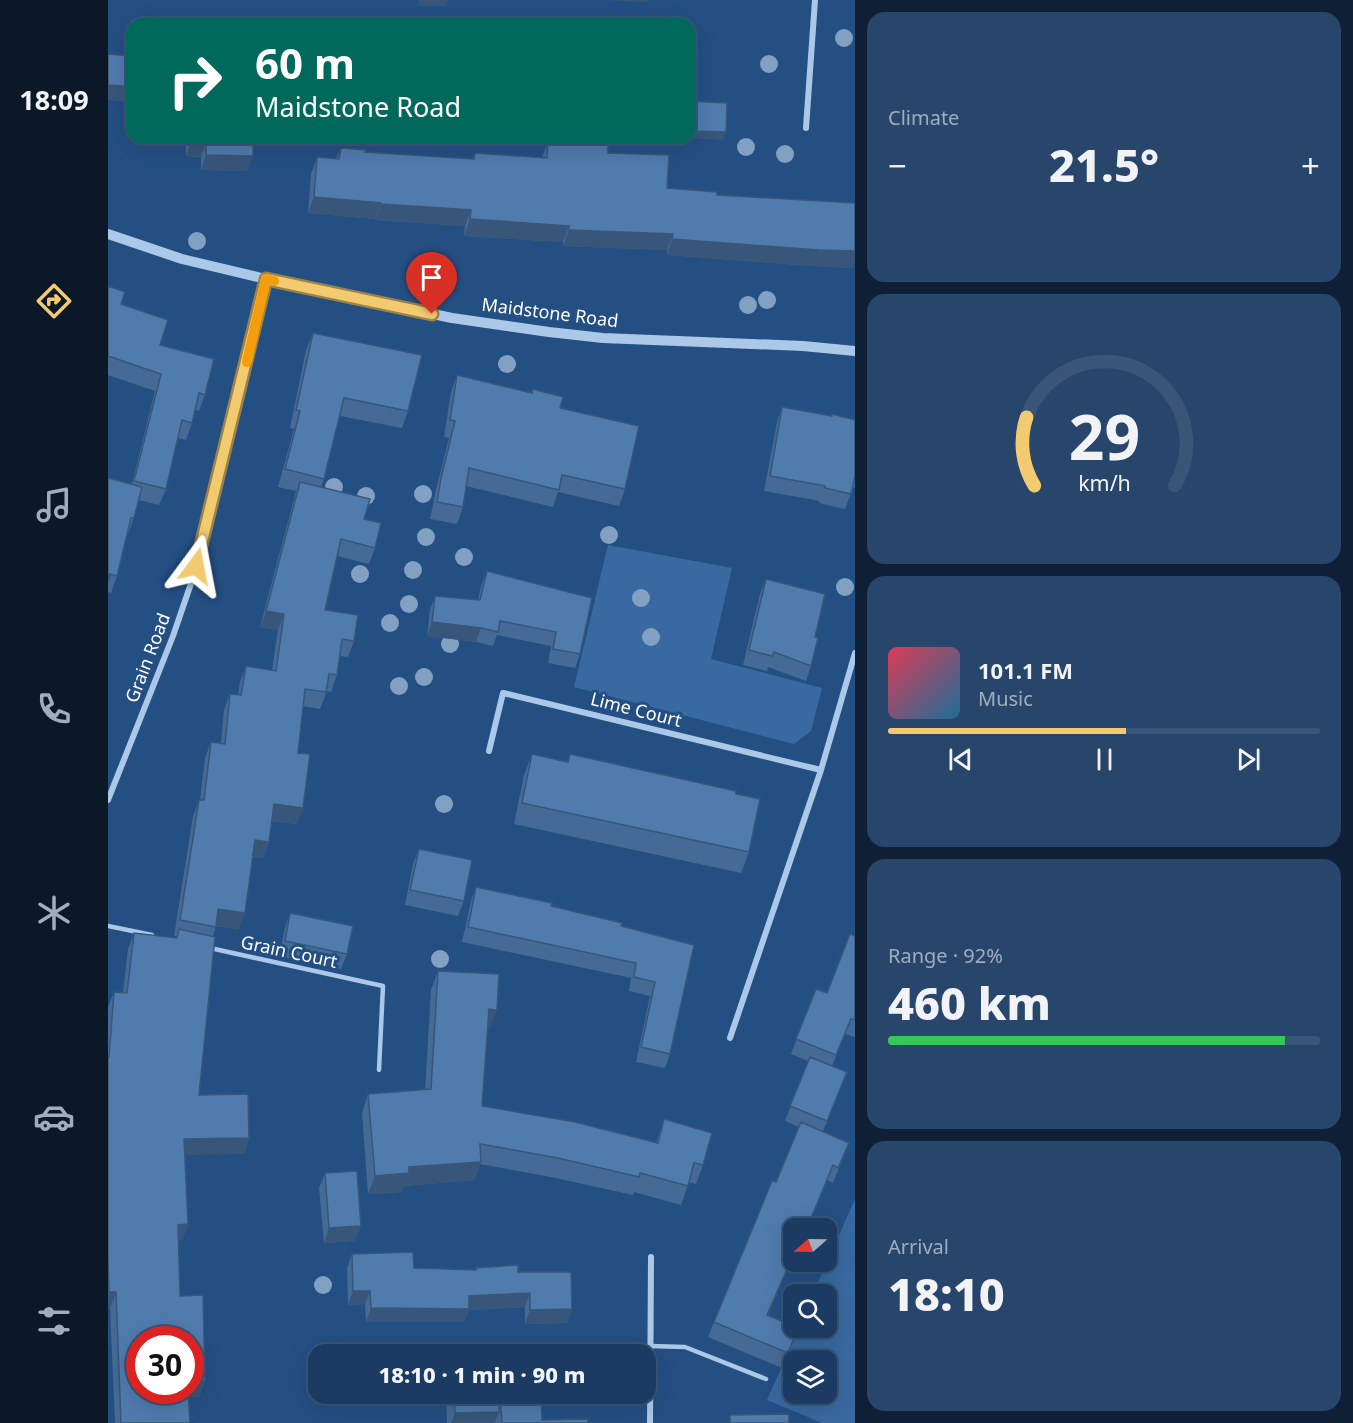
<!DOCTYPE html>
<html lang="en">
<head>
<meta charset="utf-8">
<style>
  body { margin:0; font-family:"Noto Sans",sans-serif; background:#28466b; color:#f1f3f6; height:100vh; display:flex; flex-direction:column; font-size:22px; white-space:nowrap }
  * { box-sizing:border-box; margin:0 }
  p { font-size:20px; color:#a0adbe }
  .icon { flex:none; width:33px; height:33px; fill:none; stroke:currentColor; stroke-width:2; stroke-linecap:round; stroke-linejoin:round }
  .map { position:relative; flex:1; overflow:hidden }
  .panel { display:flex; flex-direction:column; gap:12px; padding:12px; background:#0f2036; width:498px }
  .panel>* { flex:none }
  .guide { position:absolute; left:18px; top:18px; width:570px; height:126px; border-radius:18px; box-shadow:0 6px 24px #0002,0 0 0 2px #395577; background:#00695c; color:#fff; overflow:hidden }
  .needle { width:39px; rotate:250deg }
  .buttons { position:absolute; left:675px; top:1218px; display:grid; gap:12px }
  .buttons a { display:grid; place-items:center; width:54px; height:54px; border-radius:12px; background:#1b3b62; box-shadow:0 6px 24px #0002,0 0 0 2px #395577; font-size:30px }
  .speed { position:absolute; left:18px; top:1326px; display:flex; gap:12px; font-size:30px; font-weight:700; text-align:center }
  .speed>* { display:grid; place-content:center; width:78px; height:78px; border-radius:50%; background:#1b3b62; box-shadow:0 6px 24px #0002,0 0 0 2px #395577; line-height:1 }
  .speed .limit { border:9px solid #d22; background:#fff; color:#111 }
  .pin { position:absolute; display:grid; place-items:center; width:51px; height:51px; color:#fff; margin:-62px -26px; border-radius:50% 50% 50% 0; rotate:-45deg; box-shadow:0 0 6px #0007 }
  .pin .icon { rotate:45deg }
  .me { position:absolute; width:66px; margin:-33px; rotate:13deg; stroke-linejoin:round; filter:drop-shadow(0 0 4px #0008) }
  .turn { display:flex; align-items:center; gap:21px; height:126px; padding:0 30px; font-size:27px }
  .turn .icon { width:78px; height:78px; stroke-width:2.5 }
  .turn b { display:block; font-size:42px; line-height:51px }
  .big { font-size:45px; font-weight:800; line-height:1.1 }
  .panel .widget { flex:1; display:flex; flex-direction:column; justify-content:center; gap:9px; min-width:0; padding:0 21px; border-radius:18px; background:#28466b }
  .panel .dial { align-items:center; gap:0 }
  .dial svg { height:156px; overflow:visible; fill:none; stroke:#395577; stroke-width:7; stroke-linecap:round; text-anchor:middle }
  .dial text { fill:#f1f3f6; stroke:none }
  .song { display:flex; align-items:center; gap:18px }
  .cover { width:72px; height:72px; border-radius:9px; background:linear-gradient(135deg,hsl(350 70% 55%),hsl(200 70% 35%)) }
  .played { height:6px; border-radius:3px; background:linear-gradient(90deg,#f2ca6f 55%,#395577 55%) }
  .keys { display:flex; justify-content:space-around; direction:ltr }
  .heat { display:flex; justify-content:space-between; align-items:center; font-size:33px; direction:ltr }
  .charge { height:9px; border-radius:4px; background:linear-gradient(90deg,#34c759 92%,#395577 0) }
  .trip { position:absolute; left:200px; top:1344px; width:348px; height:60px; border-radius:18px; background:#1b3b62; box-shadow:0 6px 24px #0002,0 0 0 2px #395577; font-weight:800; line-height:60px; text-align:center }
  main { display:flex; flex:1; min-height:0 }
  .tabs { display:flex; flex-direction:column; width:108px; justify-content:space-around; align-items:center; background:#0b1827; color:#a0adbe }
  .tabs .icon { width:42px; height:42px }
  .tabs .active { color:#f2ca6f }
  .tabs b { font-size:27px; color:#f1f3f6 }
  .map>svg:first-child { display:block }
  .green { fill:#3869a0; fill-rule:evenodd }
  .lines { fill:none; stroke-linecap:round; stroke-linejoin:round }
  .service { stroke:#acc8e8; stroke-width:4.5 }
  .minor { stroke:#acc8e8; stroke-width:6 }
  .tertiary { stroke:#acc8e8; stroke-width:10 }
  .tree { fill:#82a0c2 }
  .wall { fill:#456a95 }
  .shaded-wall { fill:#385679 }
  .building { fill:#507bad; stroke:#385679; stroke-width:1.5 }
  .route-casing { stroke:#9d8348; stroke-width:15 }
  .route { stroke:#f2ca6f; stroke-width:10 }
  .slow { stroke:#f59e0b; stroke-width:10 }
  .labels { text-anchor:middle; stroke-width:6; stroke-linejoin:round; paint-order:stroke }
  .street-label { font-size:18px; fill:#fff; stroke:#244f83 }
</style>
</head>
<body>
<main>
<nav class="tabs">
<b>18:09</b>
<svg class="icon active" aria-label="directions" viewBox="0 0 24 24"><path d="M12 3l9 9-9 9-9-9zM9 14v-3h6M13 9l2 2-2 2"/></svg>
<svg class="icon" aria-label="music" viewBox="0 0 24 24"><path d="M9 18V5l10-2v13"/><circle cx="6" cy="18" r="3"/><circle cx="16" cy="16" r="3"/></svg>
<svg class="icon" aria-label="phone" viewBox="0 0 24 24"><path d="M5 4h4l2 5-3 2q2 4 5 5l2-3 5 2v4C11 20 4 13 5 4z"/></svg>
<svg class="icon" aria-label="climate" viewBox="0 0 24 24"><path d="M12 3v18M4 7l16 10M4 17L20 7"/></svg>
<svg class="icon" aria-label="car" viewBox="0 0 24 24"><path d="M5 17H2v-5l4-1 3-4h7l3 4 3 1v5h-3M9 17h6M6 11h13"/><circle cx="7" cy="17" r="2"/><circle cx="17" cy="17" r="2"/></svg>
<svg class="icon" aria-label="filters" viewBox="0 0 24 24"><path d="M4 7h16M4 17h16"/><circle cx="9" cy="7" r="2"/><circle cx="15" cy="17" r="2"/></svg>
</nav>
<div class="map">
<svg width="747" height="1423" viewBox="0 0 747 1423">
  <rect width="100%" height="100%" fill="#244f83"/>
  <!-- green -->
  <path class="green" d="M500 545 624 568 603 659 714 688 703 731 686 744 466 687Z
    M747 1199V1423H714L659 1400 691 1328H718V1294H705ZM686 1360H718V1394H686Z"/>
  <g class="lines">
    <!-- service -->
    <path class="service" d="M0 926 44 935
      M102 948 275 986 271 1070
      M542 1346 577 1347 658 1379"/>
    <!-- minor -->
    <path class="minor" d="M698 128 707 0
      M381 751 395 693 713 770
      M0 800 65 636 89 566 158 279
      M622 1038 713 770 747 653
      M542 1423 543 1257"/>
    <!-- tertiary -->
    <path class="tertiary" d="M0 234 74 259 158 279 344 318 441 332 495 338 695 346 747 351"/>
  </g>
  <!-- trees -->
  <g class="tree">
    <circle cx="736" cy="38" r="9"/>
    <circle cx="661" cy="64" r="9"/>
    <circle cx="638" cy="147" r="9"/>
    <circle cx="677" cy="154" r="9"/>
    <circle cx="89" cy="241" r="9"/>
    <circle cx="659" cy="300" r="9"/>
    <circle cx="640" cy="305" r="9"/>
    <circle cx="399" cy="364" r="9"/>
    <circle cx="226" cy="487" r="9"/>
    <circle cx="315" cy="494" r="9"/>
    <circle cx="258" cy="496" r="9"/>
    <circle cx="501" cy="535" r="9"/>
    <circle cx="318" cy="537" r="9"/>
    <circle cx="356" cy="557" r="9"/>
    <circle cx="305" cy="570" r="9"/>
    <circle cx="252" cy="574" r="9"/>
    <circle cx="737" cy="587" r="9"/>
    <circle cx="533" cy="598" r="9"/>
    <circle cx="301" cy="604" r="9"/>
    <circle cx="282" cy="623" r="9"/>
    <circle cx="543" cy="637" r="9"/>
    <circle cx="342" cy="644" r="9"/>
    <circle cx="316" cy="677" r="9"/>
    <circle cx="291" cy="686" r="9"/>
    <circle cx="336" cy="804" r="9"/>
    <circle cx="332" cy="959" r="9"/>
    <circle cx="215" cy="1285" r="9"/>
  </g>
  <!-- wall -->
  <path class="wall" d="M78 138H145V156L139 171 93 170V157L78 156Z
    M440 141 500 153 559 188 609 195 747 203V266H746L745 268 705 266 559 255V250L455 246V242L356 236 357 226 267 220V219L200 213 203 174 209 157 228 159 233 148 257 152 365 159 367 153 434 158Z
    M0 286 13 304 52 345 97 395 91 411 87 410 84 423 78 440 70 438 58 489 51 505 31 500 26 518 19 536 9 576 3 593 0 592V478L24 484 47 391 0 375Z
    M205 333 300 411 294 428 232 416 216 479 213 487 256 519 267 548 261 564 229 556 217 610 246 641 240 657 232 656 229 675 223 692 219 691 212 709 195 706 190 753 189 824 164 821 161 842 155 858 145 857 131 929 108 926 105 936 91 1095 141 1138 136 1154H77L80 1224 74 1240H70L72 1296 97 1381 91 1397H81L82 1423H7L2 1308H0V1007L6 992H15L20 949 26 933 68 938V936H66L85 816 91 800H92L97 758 103 742 113 743 116 710 122 694 130 695 132 682 138 666 164 670 170 630 152 627 188 491 170 487 186 429 182 428 198 350Z
    M349 375 452 408 517 489 511 506 450 492 445 507 358 486 355 507 349 524 322 519 327 494 341 438 336 437 343 392Z
    M674 407 747 420V488L745 487 737 509 711 503 712 501 656 491 669 422Z
    M379 571 484 598 472 654 467 668 440 663 443 646 389 635 385 646 368 642 319 636 322 610 327 596 370 600 373 586Z
    M658 579 707 637 703 666 698 681 660 667 659 671 635 665 652 594Z
    M424 754 459 762 462 754 628 794 641 852 633 873 406 824 416 775Z
    M311 849 356 901 350 916 297 905 305 864Z
    M368 887 443 906 513 926 586 945 562 1054 557 1068 528 1062 542 996 521 991 523 978 354 942 363 901Z
    M182 913 239 954 233 969 171 956 177 928Z
    M747 936V1037L737 1034 724 1066 739 1072 715 1131 741 1143 725 1183 719 1180 686 1228V1262L685 1265 682 1263 660 1315 685 1343 674 1368 600 1337 606 1322 691 1127 677 1121 700 1061 683 1054 708 989 719 993Z
    M330 971 382 1028H379L374 1106 548 1143 556 1119 595 1165 588 1184 581 1182 573 1205 526 1192 525 1195 443 1177 372 1164 366 1180 296 1186 294 1192 260 1194 254 1113 260 1094 317 1090 323 990Z
    M217 1173 247 1241 216 1243 211 1188Z
    M244 1254 306 1268 367 1270 368 1268 410 1272 464 1309 459 1323 417 1324V1307L361 1310 356 1322H258L257 1304 240 1305 239 1268Z
    M341 1394H391V1396L392 1394H433L434 1420 480 1423H339L338 1401Z"/>
  <!-- shaded-wall -->
  <path class="shaded-wall" d="M311 0H340L338 6H309Z
    M496 0H541L540 2Z
    M0 85 24 87V103L0 100Z
    M582 131 618 132 615 140 575 138H582Z
    M83 141 98 142 93 157 78 156Z
    M98 155 145 156 139 171 93 170Z
    M206 197 273 203 267 219 200 213Z
    M273 204 363 210 357 226 267 220Z
    M362 219 461 226 455 242 356 236Z
    M461 230 565 234 559 250 455 246Z
    M564 239 747 251V266H746L745 268 705 266 559 255Z
    M158 611 176 614 170 630 152 627Z
    M324 622 373 628 368 642 319 636Z
    M166 804 195 808 189 824 160 820Z
    M147 840 161 842 155 858 141 856Z
    M110 909 137 913 131 929 104 925Z
    M381 1009 389 1010 382 1028H374Z
    M141 1138 136 1154 71 1155 76 1139Z
    M373 1162 366 1180 296 1186 294 1192 260 1194 267 1176 301 1167Z
    M80 1224 74 1240H64L70 1225Z
    M253 1226 247 1241 216 1243 221 1228Z
    M686 1253 682 1263 654 1330 659 1315Z
    M245 1291H262L257 1304 240 1305Z
    M1 1292H8L2 1308H0V1296Z
    M422 1293 417 1307 361 1310 356 1322H258L263 1308 361 1296Z
    M464 1309 459 1323 417 1324 422 1310Z
    M82 1381H97L91 1397H74L77 1390H82Z
    M391 1412 387 1423H343L347 1413Z"/>
  <!-- building -->
  <path class="building" d="M0 54 24 56V87L0 85Z
    M582 101 619 103 618 132 582 131Z
    M83 138H145V156L98 155V142L83 141Z
    M440 141 500 145V153L561 155 559 188 609 192V195L747 203V251L711 250 564 239 565 234 461 230V226L362 219 363 210 273 204V203L206 197 209 157 231 159 233 148 258 150 257 152 366 159 367 153 439 158Z
    M0 286 17 292 13 304 60 320 52 345 106 359 97 395 91 393 84 423 74 420 58 489 26 481 53 374 0 356Z
    M205 333 314 355 300 411 236 398 216 479 177 469 192 411 188 410Z
    M349 375 424 393 425 389 455 397 452 408 531 426 517 489 454 475 451 490 361 468 355 507 329 502 333 478 347 421 342 420Z
    M674 407 724 416V414L747 420V476L743 494 717 488V486L662 476Z
    M0 478 34 487 26 518H23L9 576 2 574 0 582Z
    M192 482 262 499 256 519 273 523 267 548 233 539 217 610 250 615 246 641 234 639 229 675 221 674 218 692 197 689 190 753 202 754 195 808 166 804 161 842 147 840 137 913 110 909 108 927 72 920 91 800H96L103 742 117 744 122 694 133 695 138 666 168 671 176 614 158 611Z
    M379 571 484 598 472 654 445 649 448 632 392 621 390 632 373 628 324 622 327 596 372 600Z
    M658 579 717 594 707 637 710 638 703 666 666 652 664 656 641 650Z
    M424 754 460 762 462 754 628 791V794L652 799 641 852 414 803Z
    M311 849 364 860 356 901 302 890Z
    M368 887 444 903 443 906 514 923 513 926 586 945 562 1054 533 1047 547 982 526 977 528 963 360 927Z
    M182 913 245 926 239 954 177 941Z
    M71 929 107 937 91 1095 140 1094 141 1138 76 1139 80 1224 70 1225 72 1296 95 1295 97 1381H82V1340H32V1390H80L82 1423H13L8 1292H1L0 1257V1057H1L6 992 19 993 26 933 69 938Z
    M742 934 747 936V1020L743 1019 728 1055 688 1039 708 989 719 993Z
    M330 971 391 974 389 1010 381 1009 374 1106 467 1122 550 1143 556 1119 604 1133 595 1165 586 1163 580 1186 532 1173 531 1177 450 1158 372 1144 373 1162 301 1167V1173L267 1176 260 1094 323 1089Z
    M702 1057 739 1072 719 1121 682 1106Z
    M693 1122 741 1143 730 1168 725 1165 699 1228H686V1253L659 1315 686 1326V1328H690L680 1353 606 1322 664 1181 668 1182Z
    M249 1171 253 1226 221 1228 217 1173Z
    M305 1252 306 1268 368 1270V1268L410 1265V1272H463L464 1309 422 1310V1293L361 1296V1309L263 1308 262 1291H245L244 1254Z
    M346 1394H391V1412L347 1413Z
    M392 1394H433L434 1420 480 1419V1423H394Z
    M681 1414V1423H622V1415Z"/>
  <g class="lines">
    <!-- route casing -->
    <g class="route-casing">
      <path id="route" d="M88 566 158 279 324 314"/>
    </g>
    <!-- route -->
    <use href="#route" class="route"/>
    <!-- slow -->
    <path class="slow" d="M139 362 158 279 166 281"/>
  </g>
  <g class="labels">
    <!-- street labels -->
    <g class="street-label">
      <text transform="translate(442 313) rotate(7)" y="6">Maidstone Road</text>
      <text transform="translate(40 658) rotate(-69)" y="6">Grain Road</text>
      <text transform="translate(528 710) rotate(14)" y="6">Lime Court</text>
      <text transform="translate(181 952) rotate(12)" y="6">Grain Court</text>
    </g>
  </g>
</svg>
<div class="buttons">
<a><svg class="needle" viewBox="-14 -14 28 28"><path d="M0-13l5 13h-10z" fill="#e53935"/><path d="M0 13l5-13h-10z" fill="#a0adbe"/></svg></a>
<a><svg class="icon" aria-label="search" viewBox="0 0 24 24"><circle cx="10" cy="10" r="6"/><path d="M15 15l6 6"/></svg></a>
<a><svg class="icon" aria-label="layers" viewBox="0 0 24 24"><path d="M12 4l9 5-9 5-9-5zM3 14l9 5 9-5"/></svg></a>
</div>
<div class="speed"><div class="limit">30</div></div>
<div class="pin" style="left:324px;top:314px;background:#d93025"><svg class="icon" aria-label="arrive" viewBox="0 0 24 24"><path d="M6 21V4h12l-3 4 3 4H6"/></svg></div>
<svg class="me" style="left:88px;top:566px" viewBox="-20 -20 40 40"><path d="M0-17L14 15 0 8-14 15z" fill="#f2ca6f" stroke="#fff" stroke-width="4"/></svg>
<div class="trip">18:10 · 1 min · 90 m</div>
<div class="guide">
<div class="turn"><svg class="icon" aria-label="right" viewBox="0 0 24 24"><path d="M7 20v-9h11M14 6l5 5-5 5"/></svg><div><b>60 m</b>Maidstone Road</div></div>
</div>
</div>
<section class="panel">
<div class="widget"><p>Climate</p>
<div class="heat"><a>−</a><b class="big">21.5°</b><a>+</a></div>
</div>
<div class="widget dial"><svg viewBox="0 0 100 80">
<path d="M14 69A42 42 0 1 1 86 69"/>
<path d="M14 69A42 42 0 0 1 10 34" stroke="#f2ca6f"/>
<text x="50" y="56" font-size="32" font-weight="700">29</text>
<text x="50" y="72" font-size="11">km/h</text>
</svg></div>
<div class="widget">
<div class="song"><i class="cover"></i><div><b>101.1 FM</b><p>Music</p></div></div>
<div class="played"></div>
<div class="keys"><svg class="icon" aria-label="previous" viewBox="0 0 24 24"><path d="M18 5L8 12l10 7zM5 5v14"/></svg><svg class="icon" aria-label="pause" viewBox="0 0 24 24"><path d="M8 5v14M16 5v14"/></svg><svg class="icon" aria-label="next" viewBox="0 0 24 24"><path d="M6 5l10 7-10 7zM19 5v14"/></svg></div>
</div>
<div class="widget"><p>Range · 92%</p><b class="big">460 km</b><div class="charge"></div></div>
<div class="widget"><p>Arrival</p><b class="big">18:10</b></div>
</section>
</main>
</body>
</html>
